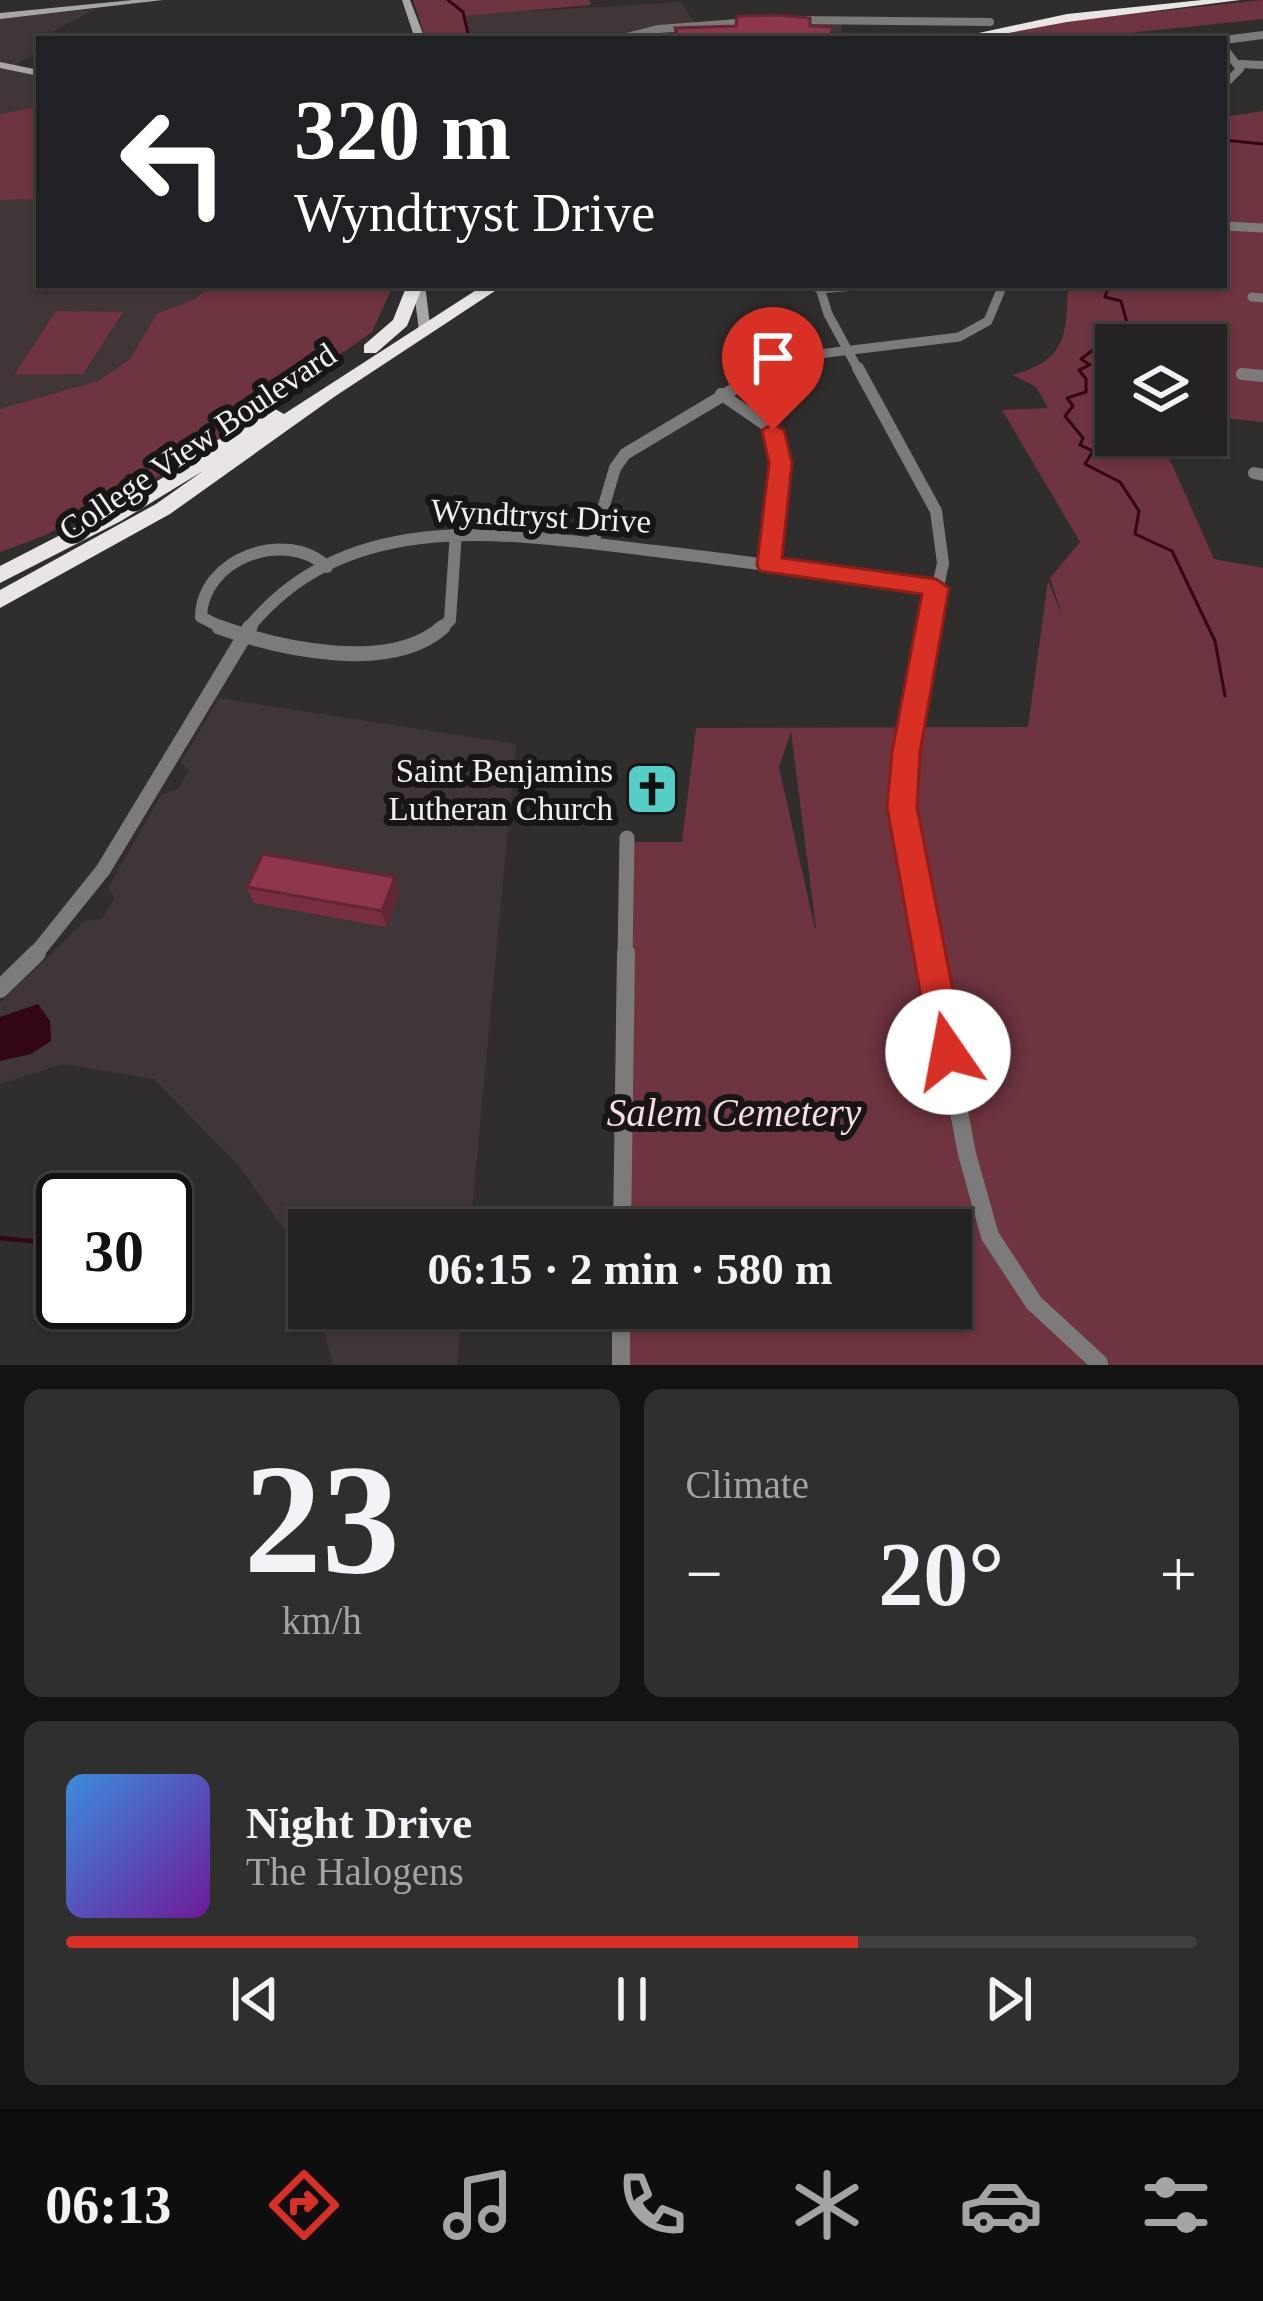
<!DOCTYPE html>
<html lang="en">
<head>
<meta charset="utf-8">
<style>
  body { margin:0; font-family:"Times New Roman",serif; background:#302f2f; color:#f1f3f6; height:100vh; display:flex; flex-direction:column; font-size:45px; white-space:nowrap }
  * { box-sizing:border-box; margin:0 }
  p { font-size:39px; color:#a3a4a5 }
  .icon { flex:none; width:66px; height:66px; fill:none; stroke:currentColor; stroke-width:2; stroke-linecap:round; stroke-linejoin:round }
  .map { position:relative; height:1365px; overflow:hidden }
  .details { display:flex; flex-direction:column; gap:24px; padding:24px; background:#141313; flex:1 }
  .details>* { flex:none }
  .hud { position:absolute; left:36px; top:36px; width:1191px; height:252px; border-radius:0px; box-shadow:0 3px 9px #0004,0 0 0 3px #413f40; background:#202124; color:#fff; overflow:hidden }
  .controls { position:absolute; left:1095px; top:324px; display:grid; gap:24px }
  .controls a { display:grid; place-items:center; width:132px; height:132px; border-radius:0px; background:#242222; box-shadow:0 3px 9px #0004,0 0 0 3px #413f40; font-size:60px }
  .speed { position:absolute; left:36px; top:1173px; display:flex; gap:24px; font-size:60px; font-weight:700; text-align:center }
  .speed>* { display:grid; place-content:center; width:156px; height:156px; border-radius:50%; background:#242222; box-shadow:0 3px 9px #0004,0 0 0 3px #413f40; line-height:1 }
  .speed .limit { border:6px solid #111; border-radius:18px; background:#fff; color:#111 }
  .pin { position:absolute; display:grid; place-items:center; width:102px; height:102px; color:#fff; margin:-123px -51px; border-radius:50% 50% 50% 0; rotate:-45deg; box-shadow:0 0 12px #0007 }
  .pin .icon { rotate:45deg }
  .me { position:absolute; width:132px; margin:-66px; rotate:348deg; stroke-linejoin:round; filter:drop-shadow(0 0 9px #0008) }
  .turn { display:flex; align-items:center; gap:42px; height:252px; padding:0 60px; font-size:54px }
  .turn .icon { width:156px; height:156px; stroke-width:2.5 }
  .turn b { display:block; font-size:84px; line-height:102px }
  .big { font-size:90px; font-weight:800; line-height:1.1 }
  .details .tile { flex:1; display:flex; flex-direction:column; justify-content:center; gap:18px; min-width:0; padding:0 42px; border-radius:18px; background:#302f2f }
  .details .dial { align-items:center; gap:0 }
  .dial b { font-size:156px; line-height:1 }
  .song { display:flex; align-items:center; gap:36px }
  .cover { width:144px; height:144px; border-radius:18px; background:linear-gradient(135deg,hsl(210 70% 55%),hsl(280 70% 35%)) }
  .played { height:12px; border-radius:6px; background:linear-gradient(90deg,#d93025 70%,#413f40 70%) }
  .keys { display:flex; justify-content:space-around; direction:ltr }
  .heat { display:flex; justify-content:space-between; align-items:center; font-size:66px; direction:ltr }
  .details .tiles { flex:1; display:grid; gap:24px; grid-template-columns:1fr 1fr }
  .tile:last-child { grid-column:span 2 }
  .trip { position:absolute; left:288px; top:1209px; width:684px; height:120px; border-radius:0px; background:#242222; box-shadow:0 3px 9px #0004,0 0 0 3px #413f40; font-weight:800; line-height:120px; text-align:center }
  .menu { display:flex; height:192px; justify-content:space-around; align-items:center; background:#0e0e0e; color:#a3a4a5 }
  .menu .icon { width:84px; height:84px }
  .menu .active { color:#d93025 }
  .menu b { font-size:54px; color:#f1f3f6 }
  .map>svg:first-child { display:block }
  .built { fill:#403637 }
  .green { fill:#6e343f; fill-rule:evenodd }
  .water { fill:#320612 }
  .lines { fill:none; stroke-linecap:round; stroke-linejoin:round }
  .stream-far1 { stroke:#320612; stroke-width:3 }
  .stream { stroke:#320612; stroke-width:4.5 }
  .street-far4 { stroke:#7c7a7a; stroke-width:8 }
  .street-far3 { stroke:#7c7a7a; stroke-width:9 }
  .street-far2 { stroke:#7c7a7a; stroke-width:12 }
  .street-far1 { stroke:#7c7a7a; stroke-width:15 }
  .street { stroke:#7c7a7a; stroke-width:18 }
  .secondary { fill:#a8a5a6; fill-rule:evenodd }
  .highway { fill:#e9e5e6; fill-rule:evenodd }
  .wall { fill:#7a2f40 }
  .shaded-wall { fill:#632634 }
  .building { fill:#8e374a; stroke:#632634; stroke-width:3 }
  .route { fill:#d93025; stroke:#8d1f18; stroke-width:3 }
  .labels { text-anchor:middle; stroke-width:12; stroke-linejoin:round; paint-order:stroke }
  .street-label { font-size:33px; fill:#f1efef; stroke:#171516 }
  .poi-label { font-size:33px; fill:#f1efef; stroke:#171516; text-anchor:end }
  .near-park-label { font-size:39px; font-style:italic; fill:#f7dce0; stroke:#171516 }
</style>
</head>
<body>
<div class="map">
<svg width="1263" height="1365" viewBox="0 0 1263 1365">
  <rect width="100%" height="100%" fill="#302d2d"/>
  <!-- built -->
  <path class="built" d="M681 2 696 25 841 18 842 39 472 37 464 15Z
    M96 9 39 39V50L9 69 39 75V285H393L372 332 186 462 43 536 0 552V18Z
    M219 698 516 744 470 1230H309V1276L304 1257 239 1166 154 1079 63 1064 0 1084V1003L85 921 102 919 115 898 108 888 161 795 178 789 189 771 181 762Z
    M318 1308H462L457 1365H333Z"/>
  <!-- green -->
  <path class="green" d="M413 0H589L591 5 464 16 472 37H529L426 39Z
    M1263 0V19L1072 39H974L1076 20Z
    M39 107V199L0 200V114Z
    M1263 111V422L1206 416V345H1116V435H1159L1214 559 1263 568V1365H628V1308H951V1230H628L630 842H682L696 728 1028 727 1048 581 1062 615 1050 578 1080 542 1002 410 1048 408 1036 387 1012 375C1067 360 1066 337 1068 285H1224V117ZM791 732 816 928 815 929 779 767Z
    M210 285H393L372 332 186 462 43 536 0 552V409L98 381 130 359 157 314 197 298Z
    M56 311 123 312 83 374 14 375Z"/>
  <!-- water -->
  <path class="water" d="M38 1004 50 1021 51 1041 31 1054 0 1061V1017Z"/>
  <g class="lines">
    <!-- stream-far1 -->
    <path class="stream-far1" d="M448 0 463 12 469 38
      M1224 140 1263 144
      M1109 285 1105 297 1121 301 1133 345
      M1119 345 1102 343 1081 359 1090 365 1079 370 1086 379V392L1067 398 1073 406 1065 416 1083 438 1080 445 1093 451 1085 464 1120 482 1139 511 1135 534 1172 551 1215 641 1225 696"/>
    <!-- stream -->
    <path class="stream" d="M0 1238 63 1244"/>
    <!-- street-far4 -->
    <path class="street-far4" d="M796 20 990 22
      M619 39 659 29 750 22
      M1224 40 1263 35
      M1224 48 1240 69 1224 85
      M1240 64 1263 65"/>
    <!-- street-far3 -->
    <path class="street-far3" d="M1224 226 1263 228
      M819 285 828 314 859 371
      M819 289 868 285
      M1252 297 1263 298
      M764 371 786 358 959 337 988 321 1003 285"/>
    <!-- street-far2 -->
    <path class="street-far2" d="M858 368 936 511 943 563 929 630
      M1242 374 1263 376
      M721 394 773 430 778 444 769 565
      M1254 473 1263 475
      M593 543 615 468 625 454 769 368
      M227 630 201 617C202 558 286 528 327 567
      M247 630C348 502 516 535 656 551 749 562 843 575 936 588
      M440 630 450 620 456 532"/>
    <!-- street-far1 -->
    <path class="street-far1" d="M219 627C280 649 391 674 443 627
      M929 627 914 700 902 807 930 956
      M34 956 103 870 250 627
      M625 956 627 838"/>
    <!-- street -->
    <path class="street" d="M929 953 967 1154 990 1236 1034 1303 1099 1363
      M0 989 37 953
      M622 1230 626 953
      M621 1308V1365"/>
    <!-- secondary -->
    <path class="secondary" d="M133 0H163L0 19V13Z
      M402 0H410L425 39H415Z
      M525 36H598L603 39H520Z
      M0 62 39 70V76L0 68Z
      M413 285H425L431 333 419 330Z"/>
    <!-- highway -->
    <path class="highway" d="M1202 0H1240L1067 22 976 39H951L1067 14Z
      M407 285H423L407 326 376 353H364V345L393 320Z
      M484 285H504L334 397 170 514 0 608V590L156 504 203 471 121 521 0 583V566L107 511 194 459 195 453 268 411 275 409 284 414Z"/>
  </g>
  <!-- wall -->
  <path class="wall" d="M736 26H810L832 39H674L675 28Z
    M247 887 399 893 386 927 254 903Z"/>
  <!-- shaded-wall -->
  <path class="shaded-wall" d="M395 877 399 893 386 927 382 911Z"/>
  <!-- building -->
  <path class="building" d="M778 15 810 18V26L831 27 832 38 678 37 675 28 736 26 737 16Z
    M263 854 395 877 382 911 247 887Z"/>
  <!-- route -->
  <path class="route" d="M773 424 784 430 792 463 782 558 936 579 949 588 920 752 917 807 965 1052 960 1063 948 1068 936 1063 931 1052 887 807 892 752 922 594 760 571 757 565 769 463 762 430Z"/>
  <!-- icons -->
  <defs>
    <g id="church-square" transform="scale(2.7)"><rect x="-9" y="-9" width="18" height="18" rx="4" fill="#55cec6" stroke="#171516"/><path d="M-1.2-6h2.4v3.5h3.3v2.4h-3.3V6h-2.4V-.1h-3.3v-2.4h3.3Z" fill="#111"/></g>
  </defs>
  <g fill-rule="evenodd">
    <use href="#church-square" x="652" y="789"/>
  </g>
  <g class="labels">
    <!-- street labels -->
    <g class="street-label">
      <text transform="translate(197 441) rotate(-34)" y="12">College View Boulevard</text>
      <text transform="translate(541 515) rotate(3)" y="12">Wyndtryst Drive</text>
    </g>
    <!-- poi labels -->
    <g class="poi-label">
      <text x="613" y="782">Saint Benjamins<tspan x="613" dy="38">Lutheran Church</tspan></text>
    </g>
    <!-- near-park labels -->
    <g class="near-park-label">
      <text x="734" y="1126">Salem Cemetery</text>
    </g>
  </g>
</svg>
<div class="controls">
<a><svg class="icon" aria-label="layers" viewBox="0 0 24 24"><path d="M12 4l9 5-9 5-9-5zM3 14l9 5 9-5"/></svg></a>
</div>
<div class="speed"><div class="limit">30</div></div>
<div class="pin" style="left:773px;top:430px;background:#d93025"><svg class="icon" aria-label="arrive" viewBox="0 0 24 24"><path d="M6 21V4h12l-3 4 3 4H6"/></svg></div>
<svg class="me" style="left:948px;top:1052px" viewBox="-20 -20 40 40"><circle r="19" fill="#fff"/><path d="M0-13L10 11 0 6-10 11z" fill="#d93025"/></svg>
<div class="trip">06:15 · 2 min · 580 m</div>
<div class="hud">
<div class="turn"><svg class="icon" aria-label="left" viewBox="0 0 24 24"><path d="M17 20v-9H6M10 6l-5 5 5 5"/></svg><div><b>320 m</b>Wyndtryst Drive</div></div>
</div>
</div>
<section class="details">
<div class="tiles">
<div class="tile dial"><b>23</b><p>km/h</p></div>
<div class="tile"><p>Climate</p>
<div class="heat"><a>−</a><b class="big">20°</b><a>+</a></div>
</div>
<div class="tile">
<div class="song"><i class="cover"></i><div><b>Night Drive</b><p>The Halogens</p></div></div>
<div class="played"></div>
<div class="keys"><svg class="icon" aria-label="previous" viewBox="0 0 24 24"><path d="M18 5L8 12l10 7zM5 5v14"/></svg><svg class="icon" aria-label="pause" viewBox="0 0 24 24"><path d="M8 5v14M16 5v14"/></svg><svg class="icon" aria-label="next" viewBox="0 0 24 24"><path d="M6 5l10 7-10 7zM19 5v14"/></svg></div>
</div>
</div>
</section>
<nav class="menu">
<b>06:13</b>
<svg class="icon active" aria-label="directions" viewBox="0 0 24 24"><path d="M12 3l9 9-9 9-9-9zM9 14v-3h6M13 9l2 2-2 2"/></svg>
<svg class="icon" aria-label="music" viewBox="0 0 24 24"><path d="M9 18V5l10-2v13"/><circle cx="6" cy="18" r="3"/><circle cx="16" cy="16" r="3"/></svg>
<svg class="icon" aria-label="phone" viewBox="0 0 24 24"><path d="M5 4h4l2 5-3 2q2 4 5 5l2-3 5 2v4C11 20 4 13 5 4z"/></svg>
<svg class="icon" aria-label="climate" viewBox="0 0 24 24"><path d="M12 3v18M4 7l16 10M4 17L20 7"/></svg>
<svg class="icon" aria-label="car" viewBox="0 0 24 24"><path d="M5 17H2v-5l4-1 3-4h7l3 4 3 1v5h-3M9 17h6M6 11h13"/><circle cx="7" cy="17" r="2"/><circle cx="17" cy="17" r="2"/></svg>
<svg class="icon" aria-label="filters" viewBox="0 0 24 24"><path d="M4 7h16M4 17h16"/><circle cx="9" cy="7" r="2"/><circle cx="15" cy="17" r="2"/></svg>
</nav>
</body>
</html>
